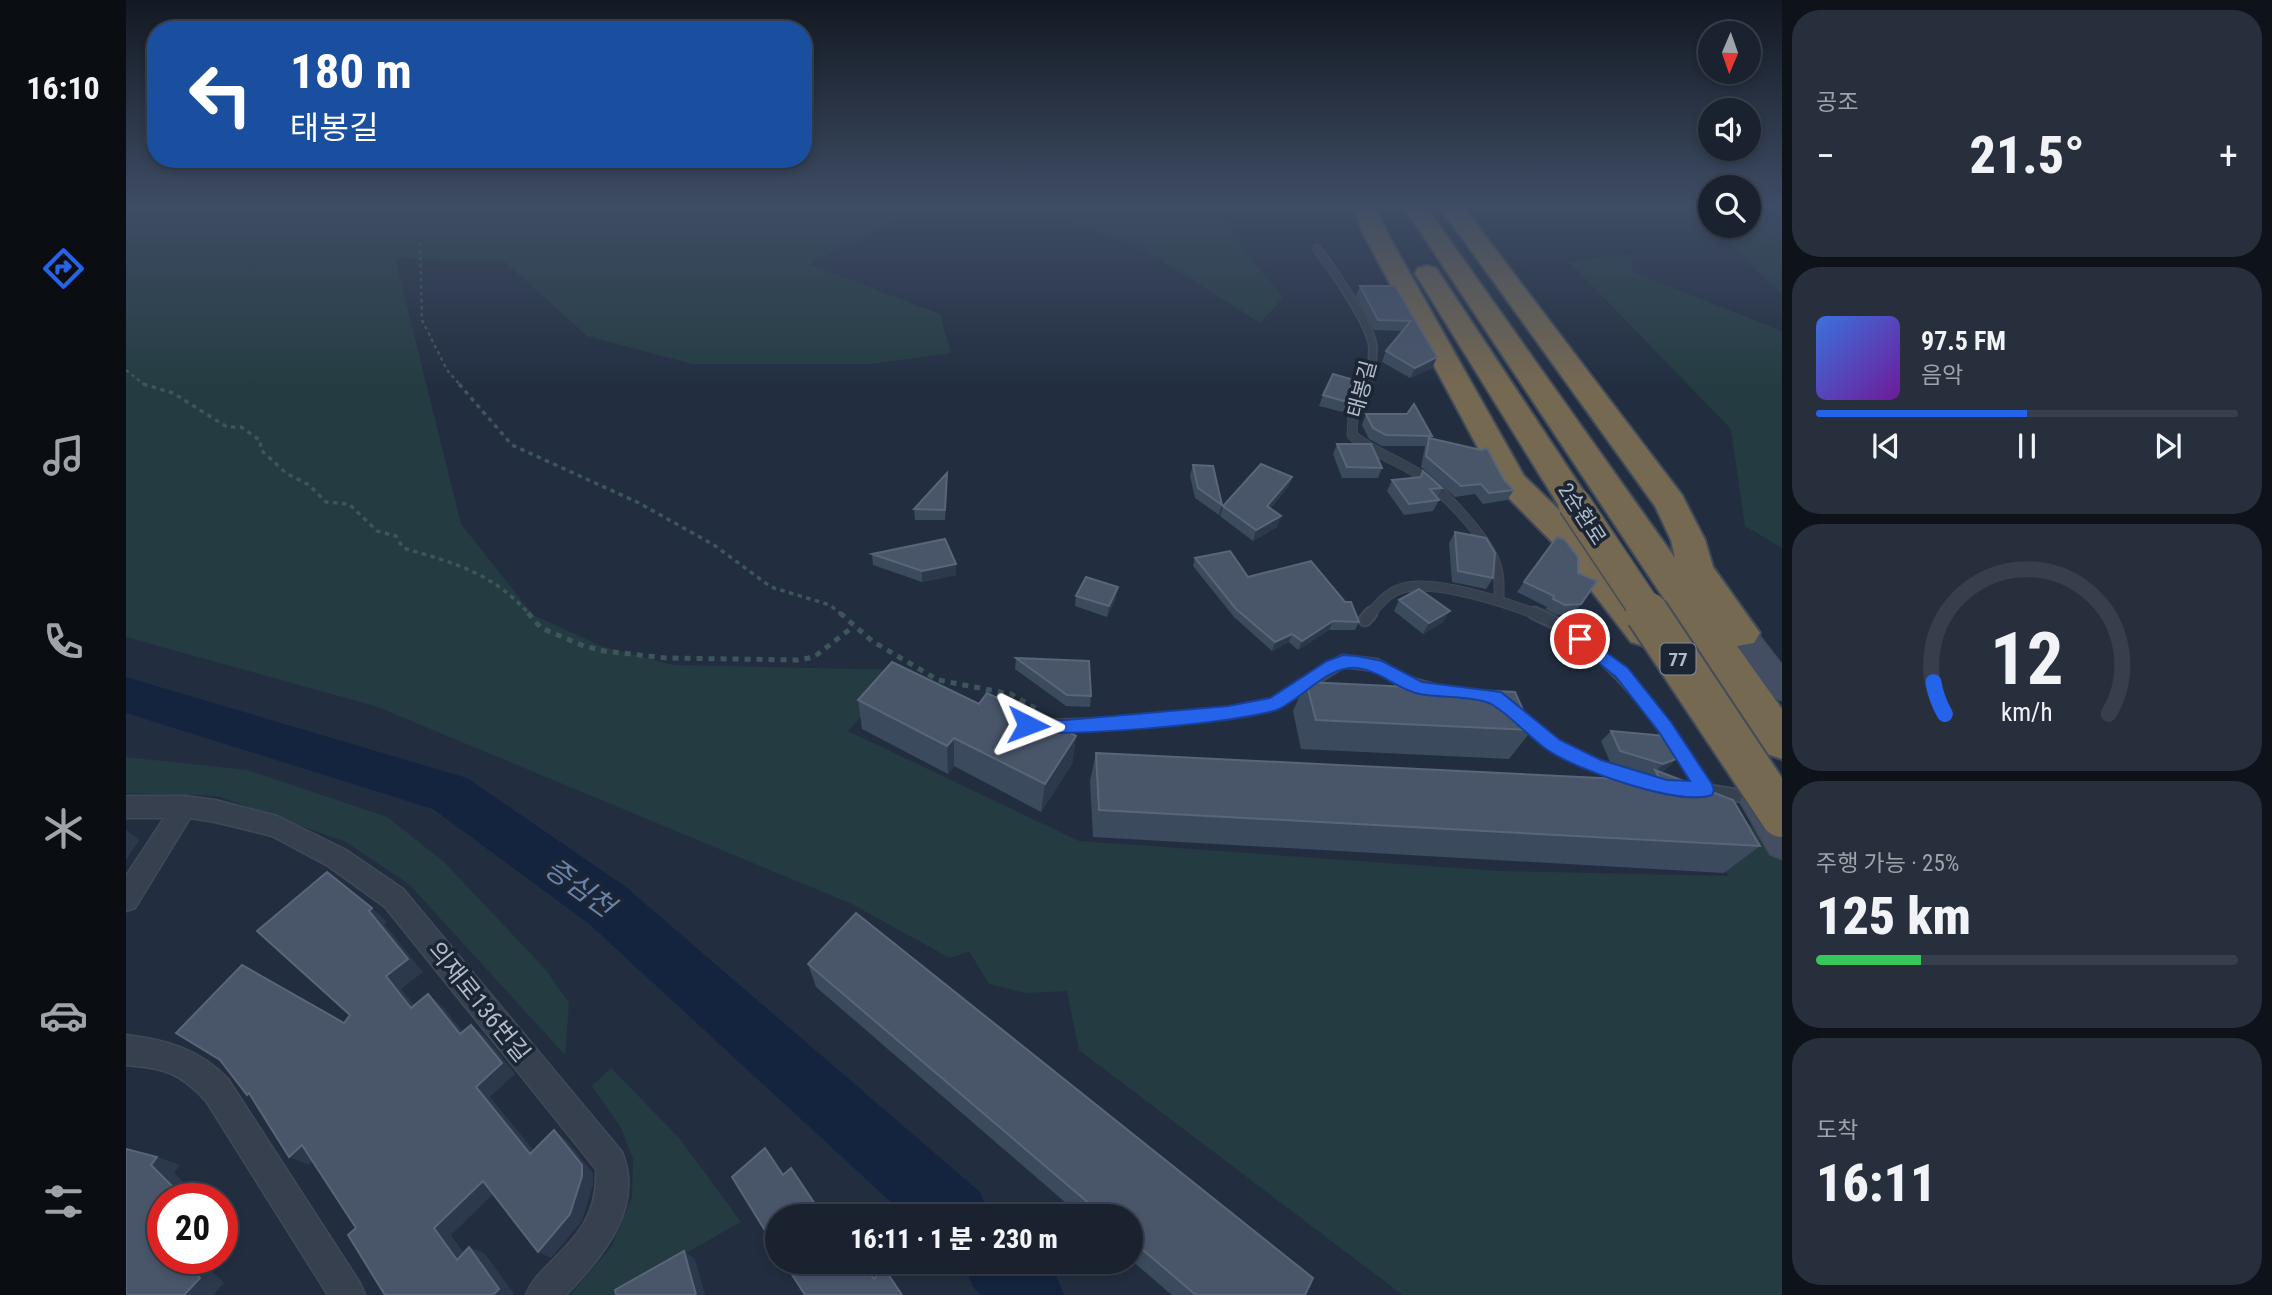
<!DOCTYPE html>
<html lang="ko">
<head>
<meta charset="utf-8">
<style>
  body { margin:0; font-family:"Roboto Condensed","Noto Sans KR",sans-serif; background:#272f3c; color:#f1f3f6; height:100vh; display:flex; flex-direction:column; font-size:26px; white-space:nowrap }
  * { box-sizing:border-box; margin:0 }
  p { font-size:23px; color:#9fa4ab }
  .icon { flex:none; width:38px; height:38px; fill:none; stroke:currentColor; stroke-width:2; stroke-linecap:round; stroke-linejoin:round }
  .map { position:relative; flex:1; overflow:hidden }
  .sheet { display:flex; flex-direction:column; gap:10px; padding:10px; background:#0e131a; width:490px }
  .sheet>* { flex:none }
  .top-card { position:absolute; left:21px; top:21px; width:665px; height:147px; border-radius:28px; box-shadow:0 4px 10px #0003,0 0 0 2px #383f4c; background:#1a4fa0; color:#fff; overflow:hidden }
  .needle { width:46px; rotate:182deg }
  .tools { position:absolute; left:1572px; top:21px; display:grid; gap:14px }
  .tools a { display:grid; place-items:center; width:63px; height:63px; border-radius:50%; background:#1a2230; box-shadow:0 4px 10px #0003,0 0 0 2px #383f4c; font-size:35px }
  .speed { position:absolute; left:21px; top:1183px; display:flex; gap:14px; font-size:35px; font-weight:700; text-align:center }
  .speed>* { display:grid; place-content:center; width:91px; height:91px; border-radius:50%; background:#1a2230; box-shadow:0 4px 10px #0003,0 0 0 2px #383f4c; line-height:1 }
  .speed .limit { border:10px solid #d22; background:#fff; color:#111 }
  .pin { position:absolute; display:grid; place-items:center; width:60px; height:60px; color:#fff; margin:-30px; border:4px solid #fff; border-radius:50%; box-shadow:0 2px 7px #0007 }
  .me { position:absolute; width:77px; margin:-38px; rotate:93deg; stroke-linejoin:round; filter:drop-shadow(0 0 5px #0008) }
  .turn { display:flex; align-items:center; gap:24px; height:147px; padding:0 28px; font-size:32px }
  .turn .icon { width:91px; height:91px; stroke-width:2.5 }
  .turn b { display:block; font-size:49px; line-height:60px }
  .big { font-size:52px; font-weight:800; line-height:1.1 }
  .sheet .card { flex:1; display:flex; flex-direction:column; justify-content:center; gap:10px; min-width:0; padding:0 24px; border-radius:28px; background:#272f3c }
  .sheet .dial { align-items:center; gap:0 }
  .dial svg { height:182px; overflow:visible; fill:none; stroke:#383f4c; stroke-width:7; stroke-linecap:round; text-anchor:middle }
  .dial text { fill:#f1f3f6; stroke:none }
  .song { display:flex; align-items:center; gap:21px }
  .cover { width:84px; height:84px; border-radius:10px; background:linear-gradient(135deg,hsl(220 70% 55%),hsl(280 70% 35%)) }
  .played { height:7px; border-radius:4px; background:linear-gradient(90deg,#2563eb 50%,#383f4c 50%) }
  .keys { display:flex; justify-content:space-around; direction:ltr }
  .heat { display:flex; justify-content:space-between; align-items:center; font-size:38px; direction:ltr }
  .charge { height:10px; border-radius:5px; background:linear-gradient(90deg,#34c759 25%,#383f4c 0) }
  .trip { position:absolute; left:639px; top:1204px; width:378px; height:70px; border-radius:35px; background:#1a2230; box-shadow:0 4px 10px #0003,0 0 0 2px #383f4c; font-weight:800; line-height:70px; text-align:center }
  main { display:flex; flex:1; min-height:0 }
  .menu { display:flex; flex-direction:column; width:126px; justify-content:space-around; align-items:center; background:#0a0e13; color:#9fa4ab }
  .menu .icon { width:49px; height:49px }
  .menu .on { color:#2563eb }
  .menu b { font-size:32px; color:#f1f3f6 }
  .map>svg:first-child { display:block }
  .green { fill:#243c41 }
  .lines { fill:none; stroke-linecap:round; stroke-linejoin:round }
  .river { fill:#14243f; fill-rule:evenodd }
  .lane-far2-casing { stroke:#3f4958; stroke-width:10 }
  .lane-far1-casing { stroke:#3f4958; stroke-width:11 }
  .lane-casing { stroke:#3f4958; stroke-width:15 }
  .street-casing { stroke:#3f4958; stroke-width:3 }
  .secondary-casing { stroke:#3f4958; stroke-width:3 }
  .highway-casing { stroke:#414b5a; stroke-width:4 }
  .path-far2 { stroke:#3d5659; stroke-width:2.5; stroke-dasharray:3.5 3.5; stroke-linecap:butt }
  .path-far1 { stroke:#3d5659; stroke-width:3.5; stroke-dasharray:4.5 4.5; stroke-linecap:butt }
  .path { stroke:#3d5659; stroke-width:5; stroke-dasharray:6 6; stroke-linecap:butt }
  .lane-far2 { stroke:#36404f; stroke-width:7 }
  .lane-far1 { stroke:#36404f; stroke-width:9 }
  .lane { stroke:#36404f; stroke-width:11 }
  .street { fill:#36404f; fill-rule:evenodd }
  .secondary { fill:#444e63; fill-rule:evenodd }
  .highway { fill:#766952; fill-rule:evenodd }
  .highway-bridge-far1-casing { stroke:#414b5a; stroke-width:35; stroke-linecap:butt }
  .highway-bridge-casing { stroke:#414b5a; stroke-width:46; stroke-linecap:butt }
  .highway-bridge-far1 { stroke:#766952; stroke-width:32 }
  .highway-bridge { stroke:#766952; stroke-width:42 }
  .wall { fill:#3c4a5e }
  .shaded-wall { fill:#2c394d }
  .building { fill:#49566a; stroke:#596679; stroke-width:2 }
  .route { fill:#2563eb; stroke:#184099; stroke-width:2 }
  .labels { text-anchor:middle; stroke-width:7; stroke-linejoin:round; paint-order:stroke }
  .shield { fill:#1b2534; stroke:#858e9d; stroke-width:2 }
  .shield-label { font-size:19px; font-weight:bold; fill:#b2bbca }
  .street-label { font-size:21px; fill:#b2bbca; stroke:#1b2534 }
  .near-street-label { font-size:24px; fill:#b2bbca; stroke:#1b2534 }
  .near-water-label { font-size:28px; font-style:italic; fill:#6883ac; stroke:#1b2534 }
</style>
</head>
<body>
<main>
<nav class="menu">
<b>16:10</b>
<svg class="icon on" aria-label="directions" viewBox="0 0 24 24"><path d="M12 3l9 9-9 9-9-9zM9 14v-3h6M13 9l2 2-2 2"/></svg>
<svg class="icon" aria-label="music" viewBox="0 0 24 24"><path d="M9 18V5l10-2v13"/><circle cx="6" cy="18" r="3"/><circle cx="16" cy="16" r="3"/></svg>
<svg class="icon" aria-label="phone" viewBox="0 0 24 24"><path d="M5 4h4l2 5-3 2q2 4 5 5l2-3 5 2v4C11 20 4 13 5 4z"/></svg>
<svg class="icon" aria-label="climate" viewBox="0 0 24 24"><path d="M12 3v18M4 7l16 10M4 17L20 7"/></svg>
<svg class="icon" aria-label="car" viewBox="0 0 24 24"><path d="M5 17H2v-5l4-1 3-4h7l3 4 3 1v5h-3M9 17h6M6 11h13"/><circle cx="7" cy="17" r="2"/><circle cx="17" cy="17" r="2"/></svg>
<svg class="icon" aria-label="filters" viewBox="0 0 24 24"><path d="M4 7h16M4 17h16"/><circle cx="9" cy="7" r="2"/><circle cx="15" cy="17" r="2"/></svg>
</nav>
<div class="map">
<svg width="1656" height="1295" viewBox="0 0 1656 1295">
  <rect width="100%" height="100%" fill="#222e40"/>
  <!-- green -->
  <path class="green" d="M0 207H797L683 264 814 314 825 353 745 364H566L461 336 377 260 269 258 335 524 407 615 475 646 547 665 777 670 722 731 953 841 1373 871 1603 876 1567 812C1614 814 1630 820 1656 862V1295H1277L953 1050 941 991 900 993 863 984 843 951 824 958 726 904 249 706 0 637Z
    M832 207H1097L1107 235 1157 298 1134 323 1013 246 937 219Z
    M1624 210 1656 211V295L1598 238 1609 226H1622Z
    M1505 253 1507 272 1656 331V548L1619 526 1605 429 1443 262Z
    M0 757 121 770 261 817 318 862 420 970 443 1003 439 1055 283 884 220 842 92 796 0 793Z
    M485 1068 554 1139 615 1222 493 1290 494 1295H444L486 1246 506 1197 507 1159 495 1128 466 1086Z"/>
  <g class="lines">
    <!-- river -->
    <path class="river" d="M0 677 341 778 500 887 854 1192 864 1216H780L462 923 307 809 0 713Z
      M837 1262H920L928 1270 938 1295H855L847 1287Z"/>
    <!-- lane-far2 casing -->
    <g class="lane-far2-casing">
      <path id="lane-far2" d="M1191 249C1206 268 1246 326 1247 348 1247 361 1245 375 1240 386"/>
    </g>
    <!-- lane-far1 casing -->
    <g class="lane-far1-casing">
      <path id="lane-far1" d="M1240 384 1227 414 1226 435C1246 452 1269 459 1291 473 1314 488 1360 536 1369 562 1374 574 1373 586 1373 599
        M1243 615C1253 604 1262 592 1277 588 1309 579 1382 603 1412 615"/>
    </g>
    <!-- lane casing -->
    <g class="lane-casing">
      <path id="lane" d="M1408 613C1487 646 1535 721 1579 790
        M1239 620 1245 613
        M1393 717 1428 745 1470 766 1531 784
        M917 726 984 724 1102 713 1148 704 1217 661 1250 665 1279 682 1304 689
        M1571 789 1628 798"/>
    </g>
    <!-- street casing -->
    <g class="street-casing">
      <path id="street" d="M0 796H58L89 800 151 816 220 850 277 889 496 1152C519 1208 476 1257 440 1295H400C405 1282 413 1274 423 1264 453 1234 472 1214 470 1169L259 907 202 866 146 836 89 822 64 818 9 908 0 911V876L38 818H0Z
        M0 1035C41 1040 73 1049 102 1079L234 1283 239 1295H202L80 1101C54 1072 37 1068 0 1065Z"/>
    </g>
    <!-- secondary casing -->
    <g class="secondary-casing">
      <path id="secondary" d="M1615 622 1625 625 1656 665V700L1645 697 1600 633 1605 625Z
        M1631 786C1656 797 1656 831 1656 859L1644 854 1614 801 1619 791Z"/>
    </g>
    <!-- highway casing -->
    <g class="highway-casing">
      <path id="highway" d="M1227 207H1249L1261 233 1398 476 1458 534 1531 622 1537 632 1531 642 1518 646 1505 642 1434 550 1374 489 1237 233Z
        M1278 207H1300L1549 558 1545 540 1529 506 1314 207H1337L1556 495 1579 540 1587 567 1634 633 1628 643 1611 646 1656 709V759L1641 754Z
        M1301 266 1310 268 1460 495 1465 503 1460 511 1448 514 1436 511 1289 273 1292 268Z"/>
    </g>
    <!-- path-far2 -->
    <path class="path-far2" d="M294 243 296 320 321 370 335 386
      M0 370 20 386"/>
    <!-- path-far1 -->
    <path class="path-far1" d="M17 384 47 393 101 427H115L135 441 134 449 160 473 183 485 200 502 223 504 251 531 270 536 277 548C329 563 367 573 404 615
      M333 384 386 445 513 503 588 545 645 587 704 605 716 615"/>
    <!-- path -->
    <path class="path" d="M402 613 415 628 458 646 478 651 540 658 672 660 688 657 728 626
      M714 613 746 641 812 680 885 694 912 710"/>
    <!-- lane-far2 -->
    <use href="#lane-far2" class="lane-far2"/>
    <!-- lane-far1 -->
    <use href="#lane-far1" class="lane-far1"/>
    <!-- lane -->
    <use href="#lane" class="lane"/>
    <!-- street -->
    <use href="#street" class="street"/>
    <!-- secondary -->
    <use href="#secondary" class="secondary"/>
    <!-- highway -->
    <use href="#highway" class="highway"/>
    <!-- highway-bridge-far1 casing -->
    <g class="highway-bridge-far1-casing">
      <path id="highway-bridge-far1" d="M1448 503 1523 615"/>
    </g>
    <!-- highway-bridge casing -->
    <g class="highway-bridge-casing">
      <path id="highway-bridge" d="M1521 613 1656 816"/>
    </g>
    <!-- highway-bridge-far1 -->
    <use href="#highway-bridge-far1" class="highway-bridge-far1"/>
    <!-- highway-bridge -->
    <use href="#highway-bridge" class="highway-bridge"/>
  </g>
  <!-- wall -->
  <path class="wall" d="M1234 286H1269L1311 357 1306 368 1284 378 1256 362 1260 351 1276 331 1248 330 1230 296Z
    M1231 381 1217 412 1193 406 1197 395Z
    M1240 414 1306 436 1305 438 1378 480 1388 490 1381 500 1357 504 1349 494 1329 497 1295 467 1299 446H1256L1243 439 1236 425Z
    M1211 444 1256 468 1252 478H1216L1207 454Z
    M1067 465 1096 505 1093 515 1069 498 1064 476Z
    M1297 471 1316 488 1311 498 1313 500 1307 511 1278 515 1261 491 1266 480 1294 477Z
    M1166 477 1162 487 1144 509 1151 527 1127 541 1094 516 1097 506Z
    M821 484 819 520H789L788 509Z
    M1329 532 1367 578 1360 589 1326 582 1323 543Z
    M746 554 830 564V575L796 582 747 565Z
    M1069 558 1122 577 1219 602 1233 622 1229 630H1203L1172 650 1163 642 1146 651 1108 617 1067 566Z
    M1452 573 1455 604 1447 614 1431 615 1419 609 1421 607 1391 592 1398 582Z
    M950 596 990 598 981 617 949 606Z
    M1273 600 1317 622 1297 634 1268 611Z
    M890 658 965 696 964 707 940 706 889 669Z
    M1180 682 1406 730 1383 759 1175 749 1167 711Z
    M732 700 853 704 950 736 946 764 915 812 828 766 822 774 736 729Z
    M1485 731 1550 759 1540 769 1534 772 1634 846 1598 873 967 837 964 781 970 753 1518 780 1525 774 1484 762 1475 741Z
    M682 964 1179 1295H1046L1004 1259V1216H955L690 987Z"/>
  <!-- shaded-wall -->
  <path class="shaded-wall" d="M1311 357 1306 368 1284 378 1289 368Z
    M1166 477 1162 487 1137 517 1141 506Z
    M1155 516 1151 527 1127 541 1130 530Z
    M830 564V575L796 582V571Z
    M992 587 990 598 981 617 983 606Z
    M1324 611 1317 622 1297 634 1303 623Z
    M1207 621 1203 630 1172 650 1176 641Z
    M1166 634 1163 642 1146 651 1149 642Z
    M950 736 946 764 915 812 919 784Z
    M828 738V766L822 774 821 746Z
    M1550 759 1540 769 1530 773V771L1537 764Z
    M0 830 13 840 0 860Z
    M246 908 261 922 258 924 297 972 275 989 300 1020 285 1008 260 976 243 911Z
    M302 994 316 1006 348 1046 334 1034Z
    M345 1025 359 1036 389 1074 364 1097 417 1162 404 1154 350 1087Z
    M428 1130 440 1140 467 1173V1185L456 1221 425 1258 412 1252Z
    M176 1145 196 1154 183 1165 163 1157Z
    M31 1157 54 1165 48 1173 75 1199H59L25 1165Z
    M357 1181 372 1189 325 1235 347 1266 331 1260 308 1228Z
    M96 1220 110 1234 96 1249Z
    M343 1247 359 1254 388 1294 387 1295H367Z
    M558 1251 569 1259 579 1295H570Z
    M58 1258H88L81 1266 98 1283 87 1295H58L57 1260Z"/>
  <!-- building -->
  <path class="building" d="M1234 286H1269L1311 357 1289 368 1260 351 1285 321 1252 320Z
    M1207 374 1231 381 1221 402 1197 395Z
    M1288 404 1306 436 1260 435 1247 428 1240 414H1281Z
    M1303 438 1355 450 1361 448 1378 480 1388 490 1363 493 1355 484 1335 486 1300 456Z
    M1211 444H1245L1256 468 1221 467Z
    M1135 464 1166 477 1141 506 1155 516 1130 530 1097 506Z
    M1067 465 1087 466 1096 505 1072 488Z
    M1297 471 1316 488 1304 489 1313 500 1283 504 1266 480 1295 477Z
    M821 473 819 510 788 509Z
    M1329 532 1360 538 1369 553 1367 578 1332 571Z
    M1431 537 1438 539 1452 557V573L1471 581 1455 604 1439 605 1427 599 1428 596 1398 582Z
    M819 539 830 564 796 571 746 554Z
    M1104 551 1122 577 1185 561 1219 602H1225L1233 622 1207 621 1176 641 1166 634 1149 642 1110 609 1069 558Z
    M960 577 992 587 983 606 950 596Z
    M1293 589 1324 611 1303 623 1273 600Z
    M890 658 963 661 965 696 941 695Z
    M766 662 853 704 861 693 950 736 919 784 828 738 821 746 732 700Z
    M1180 682 1389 692 1406 730 1190 720Z
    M1485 731 1539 736 1550 759 1537 764 1494 751Z
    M970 753 1535 781 1529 770 1607 800 1634 846 973 810Z
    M201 872 246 908 243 911 282 959 260 976 285 1008 302 994 334 1034 345 1025 376 1063 350 1087 404 1154 428 1130 456 1165V1176L444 1214 412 1252 357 1181 308 1228 331 1260 343 1247 373 1289 367 1295H259L222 1235 230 1228 176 1145 163 1157 123 1093 121 1095 94 1060 50 1033 116 965 218 1023 224 1015 131 931Z
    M730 913 1187 1278 1179 1295H1070L1004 1239V1216H978L682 964Z
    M639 1148 657 1175 665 1168 697 1216H651V1250L606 1177Z
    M0 1149 31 1157 25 1165 59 1199H37V1258H58L57 1260 74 1278 58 1295H0Z
    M558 1251 570 1295H490L489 1290Z
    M658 1262H736L748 1279 758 1268 776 1295H679Z"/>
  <!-- sky -->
  <linearGradient id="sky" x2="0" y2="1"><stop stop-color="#131923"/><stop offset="0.53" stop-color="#3e4c64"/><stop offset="1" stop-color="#3e4c64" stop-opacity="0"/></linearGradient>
  <rect width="1656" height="388" fill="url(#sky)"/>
  <!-- route -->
  <path class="route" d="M1454 633 1502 668 1545 722 1586 784 1588 790 1586 795C1553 807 1448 769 1420 749 1402 736 1386 717 1367 705 1353 696 1313 698 1294 694 1272 690 1255 671 1231 668 1202 665 1178 697 1153 709 1124 722 925 740 896 730L893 725 896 720H940L1102 706 1144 698 1201 661 1217 655 1231 656 1256 661 1296 682 1375 692 1434 740 1475 760 1541 780 1564 781 1533 732 1490 677 1448 643 1446 639Z"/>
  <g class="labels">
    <!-- shield labels -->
    <rect class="shield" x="1534.5" y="643.5" width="35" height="31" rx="5"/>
    <g class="shield-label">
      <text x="1552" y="666">77</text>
    </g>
    <!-- street labels -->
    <g class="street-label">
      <text transform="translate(1236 389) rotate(-75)" y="7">태봉길</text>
      <text transform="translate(1456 514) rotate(57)" y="7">2순환로</text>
    </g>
    <!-- near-street labels -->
    <g class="near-street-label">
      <text transform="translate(353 1002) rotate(51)" y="8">의재로136번길</text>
    </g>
    <!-- near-water labels -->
    <g class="near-water-label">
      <text transform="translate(454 887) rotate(36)" y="10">증심천</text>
    </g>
  </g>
</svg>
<div class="tools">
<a><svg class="needle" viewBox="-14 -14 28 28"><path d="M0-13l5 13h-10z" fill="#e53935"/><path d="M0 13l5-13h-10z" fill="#9fa4ab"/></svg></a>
<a><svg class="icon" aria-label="sound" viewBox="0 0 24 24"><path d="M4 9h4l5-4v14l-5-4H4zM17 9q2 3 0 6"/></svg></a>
<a><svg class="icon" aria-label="search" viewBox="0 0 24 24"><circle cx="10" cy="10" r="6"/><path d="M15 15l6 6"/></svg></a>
</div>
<div class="speed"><div class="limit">20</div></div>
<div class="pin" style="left:1454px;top:639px;background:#d93025"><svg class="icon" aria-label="arrive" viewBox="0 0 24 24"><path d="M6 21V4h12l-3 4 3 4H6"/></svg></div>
<svg class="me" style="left:902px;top:725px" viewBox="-20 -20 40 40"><path d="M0-17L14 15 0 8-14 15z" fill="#2563eb" stroke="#fff" stroke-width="4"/></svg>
<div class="trip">16:11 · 1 분 · 230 m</div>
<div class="top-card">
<div class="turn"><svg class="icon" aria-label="left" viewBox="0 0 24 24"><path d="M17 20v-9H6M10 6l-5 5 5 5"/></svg><div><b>180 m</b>태봉길</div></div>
</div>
</div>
<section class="sheet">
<div class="card"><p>공조</p>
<div class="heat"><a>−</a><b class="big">21.5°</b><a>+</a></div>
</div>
<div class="card">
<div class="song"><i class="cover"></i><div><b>97.5 FM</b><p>음악</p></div></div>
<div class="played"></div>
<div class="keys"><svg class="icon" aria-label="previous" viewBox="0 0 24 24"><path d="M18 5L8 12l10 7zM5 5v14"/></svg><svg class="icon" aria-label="pause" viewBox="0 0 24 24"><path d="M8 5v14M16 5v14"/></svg><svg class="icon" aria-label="next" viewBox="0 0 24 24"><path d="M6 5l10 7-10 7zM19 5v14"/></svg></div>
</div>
<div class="card dial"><svg viewBox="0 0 100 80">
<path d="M14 69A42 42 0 1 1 86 69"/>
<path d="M14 69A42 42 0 0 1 9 55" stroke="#2563eb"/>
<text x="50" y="56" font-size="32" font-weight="700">12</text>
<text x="50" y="72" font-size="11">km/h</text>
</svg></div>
<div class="card"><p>주행 가능 · 25%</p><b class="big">125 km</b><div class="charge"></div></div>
<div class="card"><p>도착</p><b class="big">16:11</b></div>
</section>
</main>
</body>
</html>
